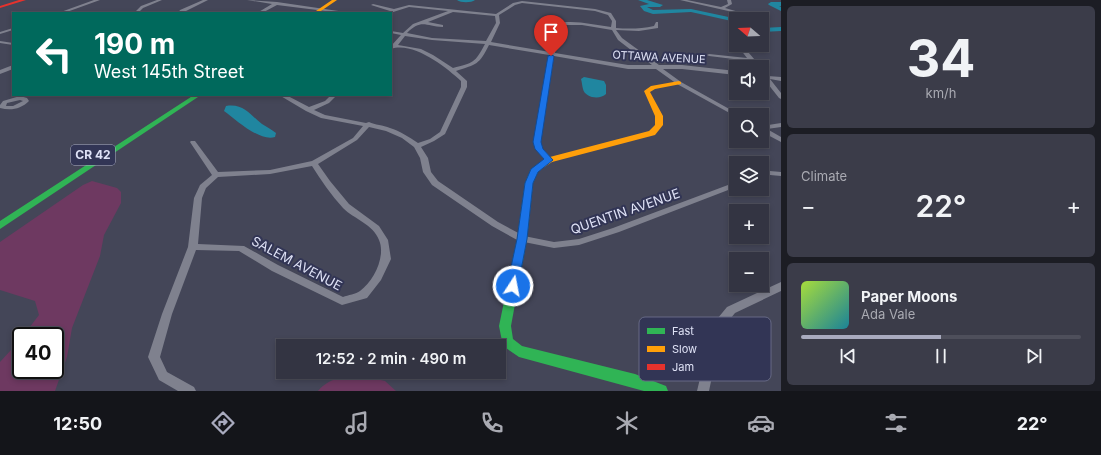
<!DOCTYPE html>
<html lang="en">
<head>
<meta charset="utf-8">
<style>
  body { margin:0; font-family:Inter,sans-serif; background:#3b3c49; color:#f1f3f6; height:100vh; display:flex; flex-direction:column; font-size:15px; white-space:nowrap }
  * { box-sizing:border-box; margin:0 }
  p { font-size:13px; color:#a9aab2 }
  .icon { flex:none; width:22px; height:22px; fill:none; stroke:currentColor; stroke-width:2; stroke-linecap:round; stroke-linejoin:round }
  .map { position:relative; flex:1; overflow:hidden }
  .panel { display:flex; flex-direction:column; gap:6px; padding:6px; background:#1c1d24; width:320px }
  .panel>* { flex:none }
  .top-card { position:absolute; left:12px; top:12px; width:380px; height:84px; border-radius:0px; box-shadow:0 2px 6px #0003,0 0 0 1px #4e4f5b; background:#00695c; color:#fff; overflow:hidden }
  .needle { width:26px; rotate:289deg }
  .buttons { position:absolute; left:729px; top:12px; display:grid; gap:8px }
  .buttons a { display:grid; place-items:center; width:40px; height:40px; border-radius:0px; background:#333442; box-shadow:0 2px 6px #0003,0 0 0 1px #4e4f5b; font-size:20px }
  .speed { position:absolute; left:12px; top:327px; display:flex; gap:8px; font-size:20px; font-weight:700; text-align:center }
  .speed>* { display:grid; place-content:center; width:52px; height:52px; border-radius:50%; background:#333442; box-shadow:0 2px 6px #0003,0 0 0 1px #4e4f5b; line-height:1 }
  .speed .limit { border:2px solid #111; border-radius:6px; background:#fff; color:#111 }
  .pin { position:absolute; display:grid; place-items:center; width:34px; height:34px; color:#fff; margin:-41px -17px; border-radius:50% 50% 50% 0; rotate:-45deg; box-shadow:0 0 4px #0007 }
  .pin .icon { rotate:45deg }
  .me { position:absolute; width:44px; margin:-22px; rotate:11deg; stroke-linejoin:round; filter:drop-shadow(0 0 3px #0008) }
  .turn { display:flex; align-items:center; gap:14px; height:84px; padding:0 16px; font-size:18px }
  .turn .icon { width:52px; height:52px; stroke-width:2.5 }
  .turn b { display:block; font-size:28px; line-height:34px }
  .big { font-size:30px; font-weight:600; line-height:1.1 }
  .panel .card { flex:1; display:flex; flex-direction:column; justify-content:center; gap:6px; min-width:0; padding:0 14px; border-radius:6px; background:#3b3c49 }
  .panel .dial { align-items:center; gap:0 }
  .dial b { font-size:52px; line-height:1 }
  .song { display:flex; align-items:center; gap:12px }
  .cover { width:48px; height:48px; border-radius:6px; background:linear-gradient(135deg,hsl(80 70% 55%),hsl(190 70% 35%)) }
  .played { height:4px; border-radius:2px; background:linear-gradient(90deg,#a9abbf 50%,#4e4f5b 50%) }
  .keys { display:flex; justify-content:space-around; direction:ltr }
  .heat { display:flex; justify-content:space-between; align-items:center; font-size:22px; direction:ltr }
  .trip { position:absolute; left:276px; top:339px; width:230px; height:40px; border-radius:0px; background:#333442; box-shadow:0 2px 6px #0003,0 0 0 1px #4e4f5b; font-weight:600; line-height:40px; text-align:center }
  .menu { display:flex; height:64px; justify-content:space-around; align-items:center; background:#14151a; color:#a9aab2 }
  .menu .icon { width:28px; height:28px }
  .menu .active { color:#a9abbf }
  .menu b { font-size:18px; color:#f1f3f6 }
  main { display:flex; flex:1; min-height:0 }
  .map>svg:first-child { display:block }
  .green { fill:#6e3961 }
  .water { fill:#2086a0 }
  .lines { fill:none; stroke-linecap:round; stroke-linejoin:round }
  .river { fill:#2086a0; fill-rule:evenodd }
  .street { fill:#7f818e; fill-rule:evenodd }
  .fast { fill:#30b455; fill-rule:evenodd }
  .slow { fill:#ff9f0a; fill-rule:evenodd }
  .jam { fill:#e5322d; fill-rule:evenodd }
  .route { fill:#1a73e8; stroke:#114b97 }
  .labels { text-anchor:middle; stroke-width:4; stroke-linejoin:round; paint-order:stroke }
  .far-street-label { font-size:11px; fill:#dfe2f6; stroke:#323555 }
  .shield { fill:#323555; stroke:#abaec6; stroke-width:1 }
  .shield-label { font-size:12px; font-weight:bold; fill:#dfe2f6 }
  .street-label { font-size:13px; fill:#dfe2f6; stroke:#323555 }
  .key { fill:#323555; stroke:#666985; stroke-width:1 }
  .key-label { font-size:11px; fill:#dfe2f6 }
</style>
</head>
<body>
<main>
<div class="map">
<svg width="781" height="391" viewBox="0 0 781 391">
  <rect width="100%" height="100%" fill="#444658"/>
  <!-- green -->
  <path class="green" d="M92 181 117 188 121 192V203L104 235 100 256 72 328 67 357 55 391H0V362L21 339V370H55V336H23L39 315 35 301 0 290V242L83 185Z
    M363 376 385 381 396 391H318C331 376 345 377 363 376Z"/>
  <!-- water -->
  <path class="water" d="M584 77 604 81 606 85V94C600 100 585 98 583 89 582 86 582 82 581 79Z
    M226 106C244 103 250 115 262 124 267 127 272 130 276 133L275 137C260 142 236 120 224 111Z"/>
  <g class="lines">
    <!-- river -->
    <path class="river" d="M457 0H475C471 3 461 3 457 0Z
      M638 0H647L663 5 660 7H647L653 10 691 9 738 19H736V22L691 12 653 14 644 11 640 6 649 4Z
      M771 2H781V6H779L781 7V11L769 5 768 4Z
      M781 27V31L762 32V28Z"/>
    <!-- street -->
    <path class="street" d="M94 0H100L64 13H58Z
      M157 0H162L143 8 139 12 136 11 141 6Z
      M203 0H208L182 13H178L180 10Z
      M247 0 277 2 352 13H341L277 5 262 13H257L272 4Z
      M680 0H687L721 7 728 4 727 0H731L732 4 725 8 739 12 737 13Z
      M522 1 595 9 611 13 616 21V28C628 29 641 29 654 26L656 22H658V28L639 31 616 30 622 38 659 65H682L736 71V75L682 69H663L681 82 740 115 735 116 677 84 656 69H628L554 56 540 142 542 148 553 160 552 162H546L536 149 534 142 549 55 489 45C479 65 477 64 456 71L467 81V87L445 134 434 141 421 147 428 158 431 172 438 181 498 222 524 236 554 242 579 239 613 228 736 182V187L619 232 579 245 554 248 519 241 492 226 432 185 423 172 420 158 414 147 402 138 386 131 369 127 357 140 318 164 330 181 349 204 379 226 388 240 391 259 381 280 367 298 342 305 272 271 239 251 196 250 172 314 160 357 167 372 194 387 196 391H178L159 380 148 357 162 314 188 247 194 198 200 185 212 175 190 142 191 141H195L218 172 270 170 312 161 353 138 363 126 321 118 306 111 279 95H286L309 107 325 101 331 95H337L329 103 314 110 325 115 366 123 369 122C375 125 383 125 390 128 400 131 409 137 418 143L430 139 440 132 461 87V81C446 67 413 41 391 49V46L401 35 391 33V31L403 33 413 24 448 11 409 7 390 13H384L390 11 371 5 373 4 394 9 409 5 496 14 513 3ZM522 3 595 11 608 15 612 21 611 27C593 25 573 19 555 24L550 52 491 42 500 23 499 15 515 5ZM453 12 495 16 496 23 486 41 432 38 407 33C422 18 426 27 443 27V25L428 22ZM566 25H582L612 30 618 40 631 50H613V52H635L652 65H628L555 53 559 26ZM405 36 432 40 485 44C475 63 473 63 453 68L433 55 421 49 398 45ZM312 166C321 180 331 195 343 208 354 219 373 224 379 240 386 256 374 281 360 291 356 294 348 295 343 297L278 265 244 246 198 244 202 198 206 188 218 177 270 174Z
      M13 28V30L0 34V32Z
      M0 41 13 43V45L0 43Z
      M737 45H742L761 67H755L750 61 709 56 707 55 709 54 747 58Z
      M13 65V69L0 74V70Z
      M762 70 768 76 781 77V81L770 79 781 93V99L779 98 764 79 762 78Z
      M20 96 27 98 29 101C21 109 11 111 0 108V105L3 101ZM20 100 23 101 13 106H6L7 103Z
      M781 123V127L767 129 781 137V142L762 132V126Z
      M770 171 781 172V176L770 175 762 177V173Z
      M781 282V291L735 313 722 329 709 391H697L713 324 727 307Z"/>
    <!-- fast -->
    <path class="fast" d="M194 95H201L0 229V221Z
      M537 166 541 169 538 172 533 183 527 239 511 326 513 339 522 346 635 374 666 386 668 391H644L519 357 503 346 499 326 517 239 525 183 531 169Z"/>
    <!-- slow -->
    <path class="slow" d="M332 0H337L318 13H313Z
      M679 81 681 82V84L655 89 650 92 663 116V125L655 135 552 162 537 172 533 169 546 158 649 131 655 125V116L644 91 651 86Z"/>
    <!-- jam -->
    <path class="jam" d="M19 0H26L0 8V6Z"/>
  </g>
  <!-- route -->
  <path class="route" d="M551 55 554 56 541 142 543 149 553 160 538 172 533 183 527 239 518 286 517 289 513 290 509 289 507 286 517 239 525 183 531 169 544 159 535 149 533 142 548 56Z"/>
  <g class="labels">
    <!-- far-street labels -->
    <g class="far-street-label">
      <text transform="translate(659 57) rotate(3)" y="4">OTTAWA AVENUE</text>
    </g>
    <!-- shield labels -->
    <rect class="shield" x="71" y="145" width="44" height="20" rx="3"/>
    <g class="shield-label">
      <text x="93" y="159">CR 42</text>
    </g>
    <!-- street labels -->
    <g class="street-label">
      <text transform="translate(625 211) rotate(-19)" y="5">QUENTIN AVENUE</text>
      <text transform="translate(297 263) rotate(28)" y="5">SALEM AVENUE</text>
    </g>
  </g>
  <!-- legend -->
  <rect x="639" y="317" width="132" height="64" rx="6" class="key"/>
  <rect x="647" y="328" width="18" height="6" fill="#30b455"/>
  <rect x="647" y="346" width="18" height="6" fill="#ff9f0a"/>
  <rect x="647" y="364" width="18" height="6" fill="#e5322d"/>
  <g class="key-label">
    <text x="672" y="335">Fast</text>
    <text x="672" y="353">Slow</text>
    <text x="672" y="371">Jam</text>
  </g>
</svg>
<div class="buttons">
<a><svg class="needle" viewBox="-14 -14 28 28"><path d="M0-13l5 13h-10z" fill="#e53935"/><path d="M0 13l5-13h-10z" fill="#a9aab2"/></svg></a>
<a><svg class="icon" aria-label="sound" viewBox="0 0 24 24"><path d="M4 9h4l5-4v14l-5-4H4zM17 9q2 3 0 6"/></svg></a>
<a><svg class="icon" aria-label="search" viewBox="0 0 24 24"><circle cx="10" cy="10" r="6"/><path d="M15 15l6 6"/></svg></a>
<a><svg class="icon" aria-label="layers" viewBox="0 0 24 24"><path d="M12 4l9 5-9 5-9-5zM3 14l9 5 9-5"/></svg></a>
<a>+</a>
<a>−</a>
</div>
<div class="speed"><div class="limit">40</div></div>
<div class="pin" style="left:551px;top:56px;background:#d93025"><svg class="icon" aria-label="arrive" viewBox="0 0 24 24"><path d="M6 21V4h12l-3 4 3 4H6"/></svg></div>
<svg class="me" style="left:513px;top:286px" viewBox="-20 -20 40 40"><circle r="17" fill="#1a73e8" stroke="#fff" stroke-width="3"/><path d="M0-11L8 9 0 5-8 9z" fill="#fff"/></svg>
<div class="trip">12:52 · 2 min · 490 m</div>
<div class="top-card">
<div class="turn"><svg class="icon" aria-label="left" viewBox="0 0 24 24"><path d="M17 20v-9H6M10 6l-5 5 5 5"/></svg><div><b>190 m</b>West 145th Street</div></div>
</div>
</div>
<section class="panel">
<div class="card dial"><b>34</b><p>km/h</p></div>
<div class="card"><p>Climate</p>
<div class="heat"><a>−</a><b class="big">22°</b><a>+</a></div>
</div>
<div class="card">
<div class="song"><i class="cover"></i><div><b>Paper Moons</b><p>Ada Vale</p></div></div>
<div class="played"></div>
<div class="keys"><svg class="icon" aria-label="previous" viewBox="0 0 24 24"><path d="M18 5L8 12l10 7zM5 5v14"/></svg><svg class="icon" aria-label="pause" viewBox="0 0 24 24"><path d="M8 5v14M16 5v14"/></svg><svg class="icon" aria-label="next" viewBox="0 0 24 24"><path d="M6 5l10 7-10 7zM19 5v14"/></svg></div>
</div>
</section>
</main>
<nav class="menu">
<b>12:50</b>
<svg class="icon active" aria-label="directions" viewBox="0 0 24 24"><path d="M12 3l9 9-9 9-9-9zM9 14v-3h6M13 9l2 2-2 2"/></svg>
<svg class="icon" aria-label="music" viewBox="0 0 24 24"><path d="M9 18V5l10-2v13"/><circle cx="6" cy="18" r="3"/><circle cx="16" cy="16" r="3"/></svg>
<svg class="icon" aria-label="phone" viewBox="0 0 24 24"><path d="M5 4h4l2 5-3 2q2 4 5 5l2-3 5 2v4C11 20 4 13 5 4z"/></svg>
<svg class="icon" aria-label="climate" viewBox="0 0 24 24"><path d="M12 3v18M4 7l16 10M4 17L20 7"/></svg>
<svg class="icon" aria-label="car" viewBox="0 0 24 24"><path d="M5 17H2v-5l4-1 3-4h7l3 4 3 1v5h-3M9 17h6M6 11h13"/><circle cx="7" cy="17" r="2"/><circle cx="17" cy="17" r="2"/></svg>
<svg class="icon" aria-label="filters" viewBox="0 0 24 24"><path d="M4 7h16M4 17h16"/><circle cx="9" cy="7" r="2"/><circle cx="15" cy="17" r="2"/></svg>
<b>22°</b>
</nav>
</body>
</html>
